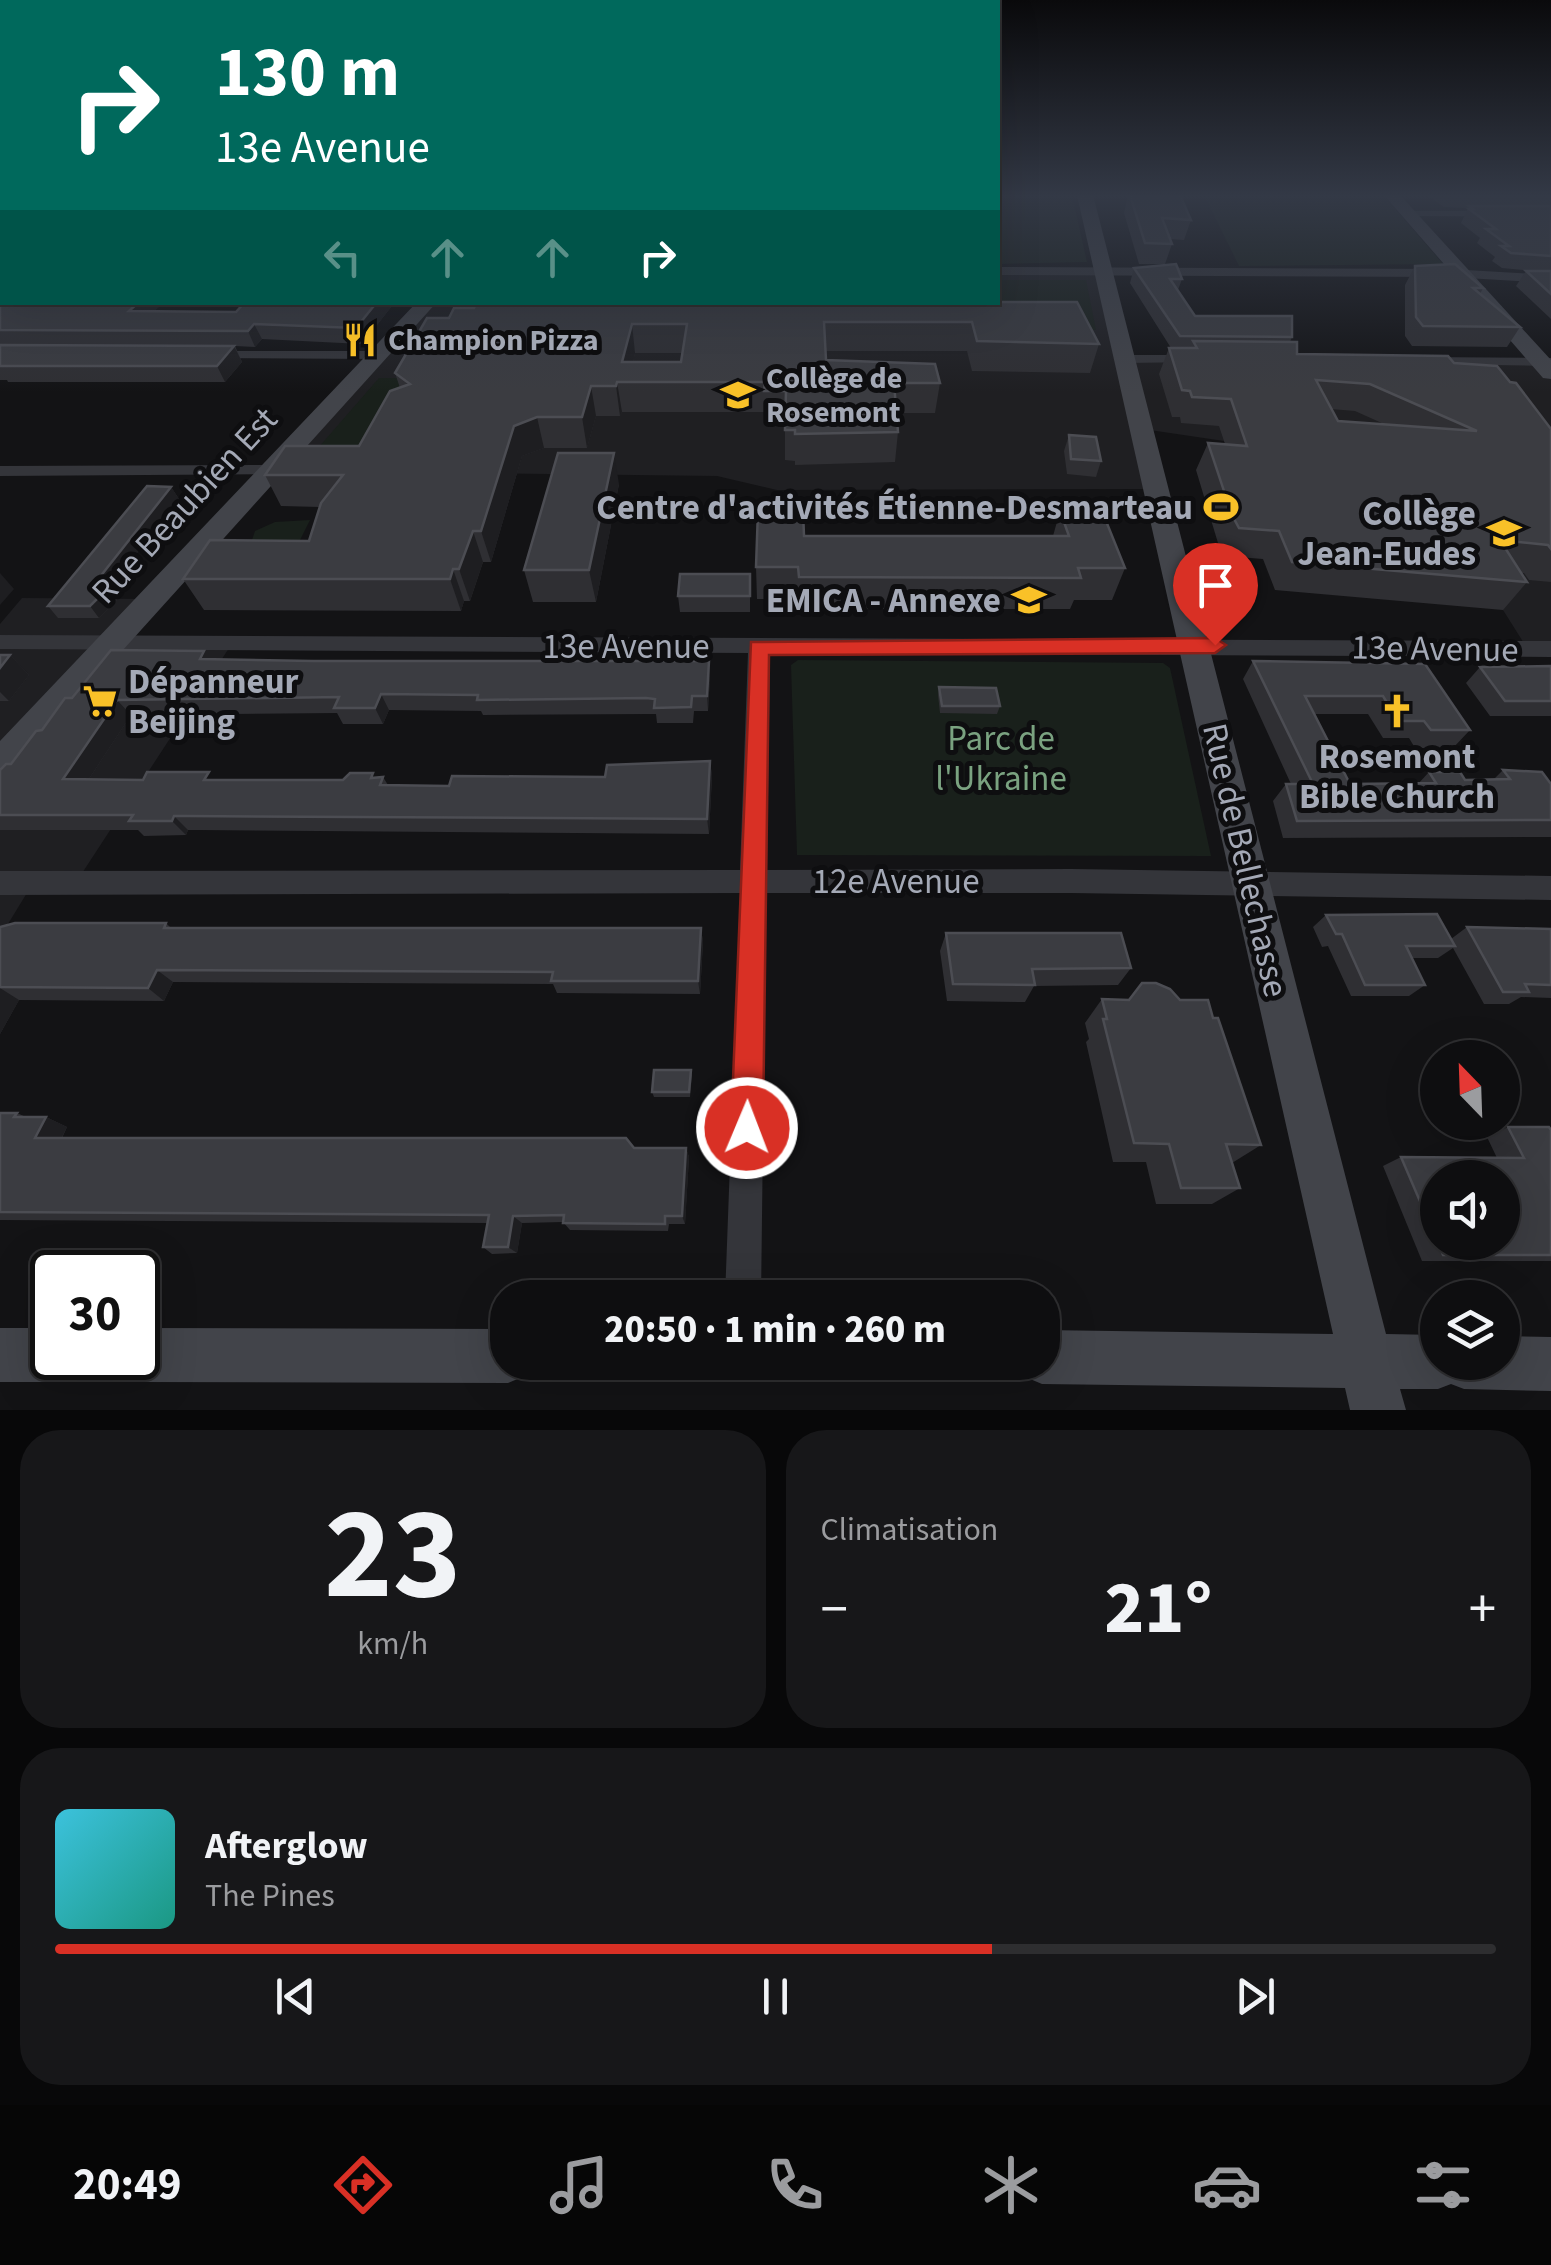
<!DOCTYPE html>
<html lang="fr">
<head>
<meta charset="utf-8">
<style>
  body { margin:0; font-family:"Source Sans 3",sans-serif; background:#171719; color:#f1f3f6; height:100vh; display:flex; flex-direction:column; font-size:38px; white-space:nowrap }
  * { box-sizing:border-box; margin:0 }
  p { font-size:32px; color:#9b9c9f }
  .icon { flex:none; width:55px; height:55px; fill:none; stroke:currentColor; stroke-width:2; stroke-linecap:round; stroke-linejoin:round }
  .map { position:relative; height:1410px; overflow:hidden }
  .drawer { display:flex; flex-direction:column; gap:20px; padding:20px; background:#080809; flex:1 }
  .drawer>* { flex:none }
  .banner { position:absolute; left:0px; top:0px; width:1000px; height:305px; box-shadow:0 10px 40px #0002,0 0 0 2px #2e2e30; background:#00695c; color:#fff; overflow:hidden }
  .needle { width:65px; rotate:337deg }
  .tools { position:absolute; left:1420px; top:1040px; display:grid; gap:20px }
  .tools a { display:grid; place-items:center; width:100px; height:100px; border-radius:50%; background:#0e0e10; box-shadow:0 10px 40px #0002,0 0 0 2px #2e2e30; font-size:50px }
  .speed { position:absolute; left:30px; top:1250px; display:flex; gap:20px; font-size:50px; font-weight:700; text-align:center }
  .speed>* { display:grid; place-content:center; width:130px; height:130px; border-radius:50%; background:#0e0e10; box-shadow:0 10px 40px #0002,0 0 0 2px #2e2e30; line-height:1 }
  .speed .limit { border:5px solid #111; border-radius:15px; background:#fff; color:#111 }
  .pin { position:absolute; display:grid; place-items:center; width:85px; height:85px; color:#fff; margin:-102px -42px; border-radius:50% 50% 50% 0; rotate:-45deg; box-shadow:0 0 10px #0007 }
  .pin .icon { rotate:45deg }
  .me { position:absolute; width:110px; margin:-55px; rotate:1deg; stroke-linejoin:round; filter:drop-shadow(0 0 8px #0008) }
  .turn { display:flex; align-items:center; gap:35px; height:210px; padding:0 50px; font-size:45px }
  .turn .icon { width:130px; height:130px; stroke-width:2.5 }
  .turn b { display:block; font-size:70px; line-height:85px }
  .lanes { display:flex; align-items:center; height:95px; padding:0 50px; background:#0003; justify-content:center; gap:50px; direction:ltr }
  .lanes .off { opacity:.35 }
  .big { font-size:75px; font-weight:800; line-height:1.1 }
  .drawer .widget { flex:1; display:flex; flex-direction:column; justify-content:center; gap:15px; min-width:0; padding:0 35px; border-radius:40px; background:#171719 }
  .drawer .dial { align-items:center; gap:0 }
  .dial b { font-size:130px; line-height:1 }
  .song { display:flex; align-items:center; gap:30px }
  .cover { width:120px; height:120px; border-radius:15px; background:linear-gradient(135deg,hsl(190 70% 55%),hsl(170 70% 35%)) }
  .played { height:10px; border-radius:5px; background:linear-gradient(90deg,#d93025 65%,#2e2e30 65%) }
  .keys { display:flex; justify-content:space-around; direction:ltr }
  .heat { display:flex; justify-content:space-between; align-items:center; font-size:55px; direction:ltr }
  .drawer .tiles { flex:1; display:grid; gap:20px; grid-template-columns:1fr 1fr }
  .widget:last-child { grid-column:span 2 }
  .trip { position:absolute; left:490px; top:1280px; width:570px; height:100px; border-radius:40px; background:#0e0e10; box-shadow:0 10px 40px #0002,0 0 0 2px #2e2e30; font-weight:800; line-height:100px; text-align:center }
  .tab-bar { display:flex; height:160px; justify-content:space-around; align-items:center; background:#060606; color:#9b9c9f }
  .tab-bar .icon { width:70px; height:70px }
  .tab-bar .on { color:#d93025 }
  .tab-bar b { font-size:45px; color:#f1f3f6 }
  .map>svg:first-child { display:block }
  .built { fill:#1f1f22 }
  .green { fill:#19201b }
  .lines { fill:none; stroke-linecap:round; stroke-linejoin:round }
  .street { fill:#34353a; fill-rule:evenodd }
  .secondary { fill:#42444a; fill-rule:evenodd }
  .wall { fill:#2f2f33; fill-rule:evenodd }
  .shaded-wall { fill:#1e1e21 }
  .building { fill:#3b3c41; stroke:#4c4d53; stroke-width:2.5; fill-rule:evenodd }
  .route { fill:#d93025; stroke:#8d1f18; stroke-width:2.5 }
  .labels { text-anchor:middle; stroke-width:10; stroke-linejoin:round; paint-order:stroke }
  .far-poi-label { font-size:30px; font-weight:bold; fill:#a4a9b6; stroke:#0e0e10; text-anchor:start }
  .street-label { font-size:35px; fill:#a4a9b6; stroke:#0e0e10 }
  .poi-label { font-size:35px; font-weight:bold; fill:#a4a9b6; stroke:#0e0e10; text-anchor:end }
  .park-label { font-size:35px; fill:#7aa280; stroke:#0e0e10 }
</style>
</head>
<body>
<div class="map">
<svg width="1551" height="1410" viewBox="0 0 1551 1410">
  <rect width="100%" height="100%" fill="#131315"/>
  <!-- built -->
  <path class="built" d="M998 271 1104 272 1126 359 1541 361 1551 373V649L1527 648 1503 610 1224 441 1143 429 1156 489 777 490 717 476 282 471 428 303 998 302Z
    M22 598 150 599 112 641 231 645 75 884 30 888 0 937V624Z"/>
  <!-- green -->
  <path class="green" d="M998 195H1072L1087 262 998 264Z
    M1204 195H1383L1443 264 1239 266Z
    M998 280H1086L1096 330H972L998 302Z
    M379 378H425L384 454 305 463Z
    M310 520 295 550 251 543 255 531 275 522Z
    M798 660 1163 663 1170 668 1211 856 797 855 791 665Z"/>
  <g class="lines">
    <!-- street -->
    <path class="street" d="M1404 211H1551V217L1408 216Z
      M998 267 1449 269 1551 275V283L1449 277 998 275Z
      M202 351H379L386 355 379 359 207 358 202 357Z
      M1192 355 1197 356V362L1126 363 1119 359 1126 355Z
      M1419 357 1551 358V366L1424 364 1417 360Z
      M271 465 280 470 277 474 0 476V466Z
      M0 635 1551 641V657L770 653 767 870 1071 869 1551 876V900L1071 893H766L761 1298H725L740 893 0 895V871L740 870 748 653 0 649Z"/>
    <!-- secondary -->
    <path class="secondary" d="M1077 195H1093L1386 1334 1438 1335V1362H1502V1336L1551 1337V1391L1464 1389 1451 1384 1438 1389H1400L1406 1410H1350L1345 1388 1042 1384 1023 1376 1017 1362H1042V1330L1333 1334Z
      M1384 195H1400L1551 360V379L1543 378Z
      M417 302H437L12 773 0 777V741Z
      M0 1328H52V1358H78L71 1374 52 1382H0Z
      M138 1328 508 1329V1362H532L527 1375 508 1383 138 1382 119 1374 112 1358H138Z"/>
  </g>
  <!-- wall -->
  <path class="wall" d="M1128 195H1180L1191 220 1184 240 1170 239 1172 244 1165 264H1139L1124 213Z
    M1427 195H1551V319L1516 286 1526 271H1535L1502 268 1492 261 1495 257 1477 243 1480 238 1461 223 1468 208 1444 207Z
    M1415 266 1483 288 1480 294 1520 327 1507 347 1412 346 1405 336V285Z
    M0 267 2 302H164L154 311 236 312 395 302 362 344 262 339 255 347 235 346 242 362 225 382H8L7 380H0Z
    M1134 268 1182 279 1178 290 1195 316 1292 337 1290 342 1297 354 1454 363 1510 382 1551 429V582L1529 580 1524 573H1521L1527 582 1503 610 1275 590 1263 559 1225 556 1218 543 1196 470 1208 443 1225 444 1219 426 1181 423 1180 417H1172L1159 374 1169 348H1171L1130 283ZM1331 409 1355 411 1384 424 1338 421Z
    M998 302 1099 344 1090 373 972 371 967 351H826V360L940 383 935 413H897L898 432 895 462 795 465V461L785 460V422L765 421V412H622L620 416H596L587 448H544L522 456 491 562H483L470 601H464L461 611 204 610 183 579 309 541 320 507 281 506 265 475 359 446 400 388 395 373 427 318ZM635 353H682L681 362H633Z
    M1069 435 1101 461 1096 477 1067 474 1064 451Z
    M619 484 596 602H533L524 570Z
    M171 487 179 499 109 589 117 600 99 618H58L48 606Z
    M1060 511 1125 568 1112 600H1074L1070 609H798V599H757L756 567 804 536H1053Z
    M750 574V612H680L678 596Z
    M0 655H10L29 675 9 701H0Z
    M210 659 710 676 708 711H694L693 723H657L656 714H649L483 715 481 711 389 710 383 724H343L337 713 131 715 89 779 343 780 383 777 388 785 449 786 605 777 710 761 712 776 709 834 199 830H188L186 835 144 836 138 830H0V770L11 764 72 698Z
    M1253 661 1425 664 1470 730 1453 748H1415L1409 738H1383L1368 714H1315L1350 784H1418L1429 772 1465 780 1494 779 1503 770 1551 784V837L1283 838 1273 801 1286 784H1291L1243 679Z
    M1551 666V716H1490L1466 683 1480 667Z
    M939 687 1000 706 997 714 940 713 938 695Z
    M1326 915 1451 939 1467 927 1551 929V998L1521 997 1509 1004H1484L1453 948 1438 958H1412L1425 985 1409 996H1351L1328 946 1322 947 1313 927Z
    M166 923 171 928H701L703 942 700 994 557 993 553 984 173 982 164 1001 19 1000 0 1034V927Z
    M946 933 1131 968 1118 985 1034 986 1025 1002 947 1001 940 951Z
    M1102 999 1180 1000 1261 1145 1232 1163 1240 1188 1212 1204H1156L1146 1162H1113L1086 1042 1089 1039 1085 1023Z
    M691 1070 692 1075 690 1097H654L652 1092Z
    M0 1113H17L26 1117H46L67 1127 62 1138 686 1148 689 1157 685 1224H669L668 1231 570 1230 563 1222 522 1223 517 1253 492 1254 483 1247 488 1223 0 1220Z
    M1508 1127 1551 1130V1261H1422L1383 1166 1401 1157 1497 1158 1487 1137Z"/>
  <!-- shaded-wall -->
  <path class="shaded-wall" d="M139 302H164L138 327 129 311Z
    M377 302H395L362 344 356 328Z
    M254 324 262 339 255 347 248 331Z
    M632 324 635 353 629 382 622 362Z
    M234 346 242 362 225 382 217 366Z
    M617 382 622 412 620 416 616 386Z
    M591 386 596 416 587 448 582 417Z
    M537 417 544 448 522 456 491 562 481 531 514 426Z
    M614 453 619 484 596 602 589 570Z
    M171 487 179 499 109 589 117 600 99 618 90 606 92 587Z
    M473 531 483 562 470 601 459 569Z
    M453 569 464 601 461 611 450 579Z
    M0 573 14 589 0 605Z
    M10 655 29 675 9 701 0 692V668Z
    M709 661 710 676 708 711 707 696Z
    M381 694 389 710 383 724 375 708Z
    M117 700 131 715 79 794 63 779Z
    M710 761 712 776 709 834 707 819Z
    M174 816 188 830 186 835 172 821Z
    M701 928 703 942 700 994 698 981Z
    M157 970 173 982 164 1001 148 988Z
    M0 988 19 1000 0 1034Z
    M46 1117 67 1127 57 1147 35 1138Z
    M686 1148 689 1157 685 1224 682 1216Z
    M513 1216 522 1223 517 1253 508 1247Z"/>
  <!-- building -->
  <path class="building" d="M1130 195H1180L1191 220 1162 218 1172 244 1145 243Z
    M1469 206H1551V256L1511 253 1501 246H1509L1486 229H1496L1469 209H1473Z
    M1176 264 1182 279H1170L1195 316H1292V337L1180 336 1134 268Z
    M1455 264 1483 288H1473L1520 327 1423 326 1416 317 1415 266Z
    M2 265V302H139L129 311 236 312 245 302H377L356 328 254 324 248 331 0 330V267Z
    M1526 271H1551V294Z
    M477 302H1077L1099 344 977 341 972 322H824L826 360 935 364 940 383H894L898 432 795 434V430H785L786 391H764L765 382H617L616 386H591L582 417H537L514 426 481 531H473L459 569H453L450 579H183L210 540 309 541 321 503 343 475H265L285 446H359L390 391 410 384 395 373 427 318H449L454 308H474ZM632 324H687L681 362H622Z
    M1193 341 1297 342V354L1448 356 1454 363 1497 366 1510 382 1516 383 1551 429V549L1548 545 1500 540 1527 582 1292 562 1279 531 1239 528 1232 515 1208 443 1247 446 1231 399 1192 397 1190 391 1182 390 1169 348H1197ZM1316 380 1370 384 1477 431 1338 421Z
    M0 345 234 346 217 366H0Z
    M1069 435 1096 437 1101 461 1071 459Z
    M558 453H614L589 570H524Z
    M147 486 171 487 92 587 108 588 90 606H48Z
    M758 510H803L804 536H1069L1060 511H1102L1125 568H1078L1081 578 799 577 798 567H756Z
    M680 574H750V596H678Z
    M111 650 204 651 200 659 313 661H709L707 696H692L691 707 654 708 655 699 646 698 477 700 478 695 381 694 375 708H334L339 697 117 700 63 779 143 780 147 772H209L204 780H343L350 773H373L371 778 383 777 380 785 449 786 452 776 605 777 607 765 710 761 707 819 186 816H174L172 821H129L133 815H0V770L6 764H11L36 731 42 730 65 698H72Z
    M0 655H10L0 668Z
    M1253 661 1425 664 1470 730H1431L1424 721H1398L1383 696H1305L1350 784 1436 783 1429 772H1460L1465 780 1510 779 1503 770 1542 772 1551 784V820L1297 821 1286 784H1313Z
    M1551 666V701H1505L1480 667Z
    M939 687 996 688 1000 706H942Z
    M1437 914 1455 946H1406L1425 985H1365L1342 934H1336L1326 915Z
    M15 923H166L164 928H701L698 981H551L553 972 157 970 148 988 0 987V927Z
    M1467 927 1551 929V985L1525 984 1529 992H1503Z
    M946 933H1121L1131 968 1032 969 1035 985 953 984Z
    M1142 983H1156L1170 989 1180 1000H1208L1213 1018H1218L1261 1145 1226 1144 1240 1188H1181L1169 1144 1134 1143 1103 1019H1107L1102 999 1129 1000Z
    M654 1070H691L689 1092H652Z
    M0 1113H17L14 1117H46L35 1138H626L634 1148H686L682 1216H665V1224L563 1223 564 1215 513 1216 508 1247H483L489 1215 0 1212Z
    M1508 1127H1549L1551 1130V1255H1443L1401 1157 1524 1158ZM1438 1178H1502V1242H1438Z"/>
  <!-- sky -->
  <linearGradient id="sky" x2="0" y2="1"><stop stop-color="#0a0a0c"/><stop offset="0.5" stop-color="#333946"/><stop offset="1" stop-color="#333946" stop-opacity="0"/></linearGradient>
  <rect width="1551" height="392" fill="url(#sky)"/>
  <!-- route -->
  <path class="route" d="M1215 638 1226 645 1215 653 769 655 763 1128 758 1139 747 1144 735 1139 731 1128 751 642Z"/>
  <!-- icons -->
  <defs>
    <g id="restaurant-bare" transform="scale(2.7)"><path d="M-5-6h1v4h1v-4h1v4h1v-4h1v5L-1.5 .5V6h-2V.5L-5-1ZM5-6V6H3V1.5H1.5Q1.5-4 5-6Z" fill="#f9c128" stroke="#0e0e10" stroke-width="2.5" paint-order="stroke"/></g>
    <g id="university-bare" transform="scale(2.7)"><path d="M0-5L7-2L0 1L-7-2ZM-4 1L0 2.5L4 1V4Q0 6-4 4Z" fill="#f9c128" stroke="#0e0e10" stroke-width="2.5" paint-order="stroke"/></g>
    <g id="stadium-bare" transform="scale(2.7)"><path d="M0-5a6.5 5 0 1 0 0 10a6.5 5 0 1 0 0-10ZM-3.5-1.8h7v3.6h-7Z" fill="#f9c128" stroke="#0e0e10" stroke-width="2.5" paint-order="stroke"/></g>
    <g id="school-bare" transform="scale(2.7)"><path d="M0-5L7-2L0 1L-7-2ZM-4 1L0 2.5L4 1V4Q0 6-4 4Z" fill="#f9c128" stroke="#0e0e10" stroke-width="2.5" paint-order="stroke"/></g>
    <g id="supermarket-bare" transform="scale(2.7)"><path d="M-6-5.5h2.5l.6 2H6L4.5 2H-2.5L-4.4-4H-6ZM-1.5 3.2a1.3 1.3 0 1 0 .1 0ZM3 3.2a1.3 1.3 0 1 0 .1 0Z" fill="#f9c128" stroke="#0e0e10" stroke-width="2.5" paint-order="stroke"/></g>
    <g id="church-bare" transform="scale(2.7)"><path d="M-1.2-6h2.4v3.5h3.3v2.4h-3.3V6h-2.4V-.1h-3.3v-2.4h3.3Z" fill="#f9c128" stroke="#0e0e10" stroke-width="2.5" paint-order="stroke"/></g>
  </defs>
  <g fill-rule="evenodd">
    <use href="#restaurant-bare" x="360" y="340"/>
    <use href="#university-bare" x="738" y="395"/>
    <use href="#stadium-bare" x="1221" y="507"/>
    <use href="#school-bare" x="1504" y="533"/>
    <use href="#school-bare" x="1029" y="600"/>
    <use href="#supermarket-bare" x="100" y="701"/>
    <use href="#church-bare" x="1397" y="711"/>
  </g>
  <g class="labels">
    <!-- far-poi labels -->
    <g class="far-poi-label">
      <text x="388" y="350">Champion Pizza</text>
      <text x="766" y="388">Collège de<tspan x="766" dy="34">Rosemont</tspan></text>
    </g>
    <!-- street labels -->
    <g class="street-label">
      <text transform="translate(184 505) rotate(-47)" y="12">Rue Beaubien Est</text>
      <text x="626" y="658">13e Avenue</text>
      <text transform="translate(1435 648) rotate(1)" y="12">13e Avenue</text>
      <text transform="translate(1246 860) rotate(77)" y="12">Rue de Bellechasse</text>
      <text x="896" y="893">12e Avenue</text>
    </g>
    <!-- poi labels -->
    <g class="poi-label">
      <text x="1193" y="519">Centre d'activités Étienne-Desmarteau</text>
      <text x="1476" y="525">Collège<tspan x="1476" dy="40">Jean-Eudes</tspan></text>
      <text x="1001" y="612">EMICA - Annexe</text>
      <text x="128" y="693" text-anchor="start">Dépanneur<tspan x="128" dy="40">Beijing</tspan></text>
      <text x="1397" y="768" text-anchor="middle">Rosemont<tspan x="1397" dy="40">Bible Church</tspan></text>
    </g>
    <!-- park labels -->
    <g class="park-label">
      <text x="1001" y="750">Parc de<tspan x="1001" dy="40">l'Ukraine</tspan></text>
    </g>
  </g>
</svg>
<div class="tools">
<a><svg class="needle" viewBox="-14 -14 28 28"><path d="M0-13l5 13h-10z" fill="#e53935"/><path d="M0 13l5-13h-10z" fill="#9b9c9f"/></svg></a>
<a><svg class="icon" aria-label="sound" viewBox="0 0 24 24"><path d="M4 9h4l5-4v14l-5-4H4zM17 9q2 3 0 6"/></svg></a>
<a><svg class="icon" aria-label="layers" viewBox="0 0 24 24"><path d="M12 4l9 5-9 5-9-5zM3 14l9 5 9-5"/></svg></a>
</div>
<div class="speed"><div class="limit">30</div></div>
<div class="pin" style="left:1215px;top:645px;background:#d93025"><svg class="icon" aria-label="arrive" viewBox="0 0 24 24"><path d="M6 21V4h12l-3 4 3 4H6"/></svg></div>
<svg class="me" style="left:747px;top:1128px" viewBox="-20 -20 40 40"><circle r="17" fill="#d93025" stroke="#fff" stroke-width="3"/><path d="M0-11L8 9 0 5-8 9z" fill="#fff"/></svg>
<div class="trip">20:50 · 1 min · 260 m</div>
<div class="banner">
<div class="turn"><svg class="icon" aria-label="right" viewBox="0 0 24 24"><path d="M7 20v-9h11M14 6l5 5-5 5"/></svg><div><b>130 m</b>13e Avenue</div></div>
<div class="lanes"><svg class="icon off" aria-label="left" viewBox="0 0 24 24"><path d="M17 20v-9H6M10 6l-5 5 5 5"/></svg><svg class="icon off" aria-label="ahead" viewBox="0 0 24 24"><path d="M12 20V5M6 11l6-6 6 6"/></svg><svg class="icon off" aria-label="ahead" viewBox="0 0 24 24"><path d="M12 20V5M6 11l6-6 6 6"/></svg><svg class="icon" aria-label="right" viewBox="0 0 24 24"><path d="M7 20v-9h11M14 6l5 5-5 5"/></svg></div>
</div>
</div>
<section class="drawer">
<div class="tiles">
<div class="widget dial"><b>23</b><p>km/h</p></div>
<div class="widget"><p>Climatisation</p>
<div class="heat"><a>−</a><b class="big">21°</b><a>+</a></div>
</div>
<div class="widget">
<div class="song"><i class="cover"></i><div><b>Afterglow</b><p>The Pines</p></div></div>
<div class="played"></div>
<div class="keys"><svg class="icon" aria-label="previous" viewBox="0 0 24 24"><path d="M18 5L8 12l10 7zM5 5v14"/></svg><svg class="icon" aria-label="pause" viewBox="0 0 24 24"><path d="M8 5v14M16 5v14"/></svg><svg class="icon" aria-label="next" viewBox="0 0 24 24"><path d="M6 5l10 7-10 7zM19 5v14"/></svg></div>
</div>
</div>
</section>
<nav class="tab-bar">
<b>20:49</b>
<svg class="icon on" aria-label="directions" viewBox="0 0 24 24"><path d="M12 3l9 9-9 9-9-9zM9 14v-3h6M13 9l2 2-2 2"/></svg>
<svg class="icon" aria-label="music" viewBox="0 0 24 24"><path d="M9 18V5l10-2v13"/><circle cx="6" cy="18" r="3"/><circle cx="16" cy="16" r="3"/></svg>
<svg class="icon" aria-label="phone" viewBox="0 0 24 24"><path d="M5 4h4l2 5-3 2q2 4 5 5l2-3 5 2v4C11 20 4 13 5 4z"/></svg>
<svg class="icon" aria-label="climate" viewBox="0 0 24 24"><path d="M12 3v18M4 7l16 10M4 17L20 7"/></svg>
<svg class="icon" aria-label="car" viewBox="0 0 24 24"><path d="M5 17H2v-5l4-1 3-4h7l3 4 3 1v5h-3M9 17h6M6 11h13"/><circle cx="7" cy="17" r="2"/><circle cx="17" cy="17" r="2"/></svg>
<svg class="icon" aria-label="filters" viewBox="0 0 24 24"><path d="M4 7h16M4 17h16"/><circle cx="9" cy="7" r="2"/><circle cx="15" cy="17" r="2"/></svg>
</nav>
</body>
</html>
